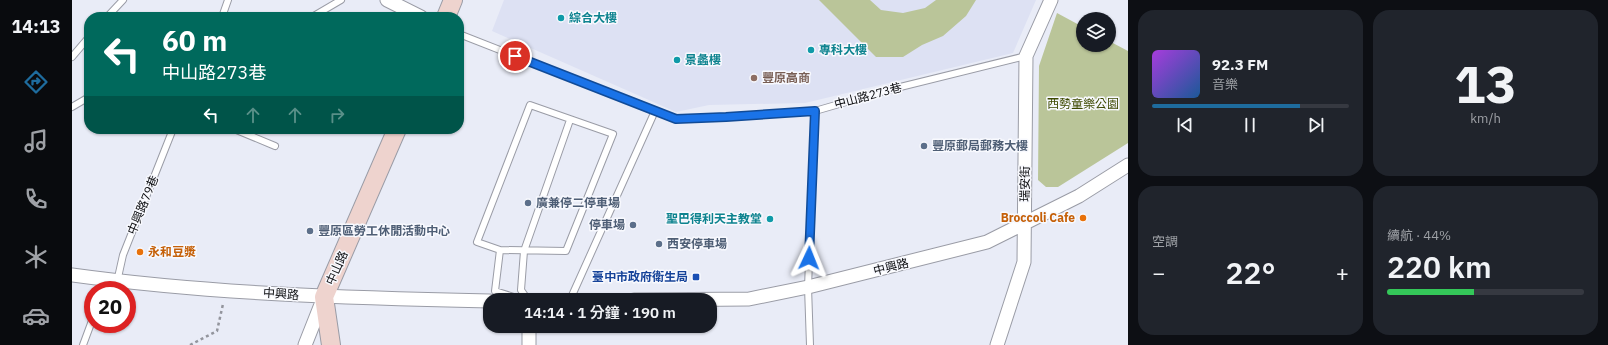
<!DOCTYPE html>
<html lang="zh-TW">
<head>
<meta charset="utf-8">
<style>
  body { margin:0; font-family:"IBM Plex Sans","Noto Sans TC",sans-serif; background:#20242c; color:#f1f3f6; height:100vh; display:flex; flex-direction:column; font-size:15px; white-space:nowrap }
  * { box-sizing:border-box; margin:0 }
  p { font-size:13px; color:#9ea1a6 }
  .icon { flex:none; width:22px; height:22px; fill:none; stroke:currentColor; stroke-width:2; stroke-linecap:round; stroke-linejoin:round }
  .map { position:relative; flex:1; overflow:hidden }
  .drawer { display:flex; flex-direction:column; gap:10px; padding:10px; background:#0d0f14; width:480px }
  .drawer>* { flex:none }
  .guide { position:absolute; left:12px; top:12px; width:380px; height:122px; border-radius:16px; box-shadow:0 1px 3px #0004; background:#00695c; color:#fff; overflow:hidden }
  .buttons { position:absolute; left:1004px; top:12px; display:grid; gap:8px }
  .buttons a { display:grid; place-items:center; width:40px; height:40px; border-radius:50%; background:#171b24; box-shadow:0 1px 3px #0004; font-size:20px }
  .speed { position:absolute; left:12px; top:281px; display:flex; gap:8px; font-size:20px; font-weight:700; text-align:center }
  .speed>* { display:grid; place-content:center; width:52px; height:52px; border-radius:50%; background:#171b24; box-shadow:0 1px 3px #0004; line-height:1 }
  .speed .limit { border:6px solid #d22; background:#fff; color:#111 }
  .pin { position:absolute; display:grid; place-items:center; width:34px; height:34px; color:#fff; margin:-17px; border:2px solid #fff; border-radius:50%; box-shadow:0 1px 4px #0007 }
  .me { position:absolute; width:44px; margin:-22px; rotate:2deg; stroke-linejoin:round; filter:drop-shadow(0 0 3px #0008) }
  .turn { display:flex; align-items:center; gap:14px; height:84px; padding:0 12px; font-size:18px }
  .turn .icon { width:52px; height:52px; stroke-width:2.5 }
  .turn b { display:block; font-size:28px; line-height:34px }
  .lanes { display:flex; align-items:center; height:38px; padding:0 12px; background:#0003; justify-content:center; gap:20px; direction:ltr }
  .lanes .off { opacity:.35 }
  .big { font-size:30px; font-weight:600; line-height:1.1 }
  .drawer .widget { flex:1; display:flex; flex-direction:column; justify-content:center; gap:6px; min-width:0; padding:0 14px; border-radius:16px; background:#20242c }
  .drawer .dial { align-items:center; gap:0 }
  .dial b { font-size:52px; line-height:1 }
  .song { display:flex; align-items:center; gap:12px }
  .cover { width:48px; height:48px; border-radius:6px; background:linear-gradient(135deg,hsl(280 70% 55%),hsl(210 70% 35%)) }
  .played { height:4px; border-radius:2px; background:linear-gradient(90deg,#1e6c9e 75%,#363941 75%) }
  .keys { display:flex; justify-content:space-around; direction:ltr }
  .heat { display:flex; justify-content:space-between; align-items:center; font-size:22px; direction:ltr }
  .charge { height:6px; border-radius:3px; background:linear-gradient(90deg,#34c759 44%,#363941 0) }
  .drawer .tiles { flex:1; display:grid; gap:10px; grid-template-columns:repeat(2,1fr) }
  .trip { position:absolute; left:411px; top:293px; width:234px; height:40px; border-radius:16px; background:#171b24; box-shadow:0 1px 3px #0004; font-weight:600; line-height:40px; text-align:center }
  main { display:flex; flex:1; min-height:0 }
  .tab-bar { display:flex; flex-direction:column; width:72px; justify-content:space-around; align-items:center; background:#090b0e; color:#9ea1a6 }
  .tab-bar .icon { width:28px; height:28px }
  .tab-bar .active { color:#1e6c9e }
  .tab-bar b { font-size:18px; color:#f1f3f6 }
  .map>svg:first-child { display:block }
  .built { fill:#dde1f3 }
  .green { fill:#bac599 }
  .lines { fill:none; stroke-linecap:round; stroke-linejoin:round }
  .lane-casing { stroke:#9a9ca6; stroke-width:8 }
  .street-casing { stroke:#9a9ca6; stroke-width:15 }
  .secondary-casing { stroke:#9a9ca6; stroke-width:20 }
  .path { stroke:#93959d; stroke-width:2.5; stroke-dasharray:3 3; stroke-linecap:butt }
  .lane { stroke:#fff; stroke-width:6 }
  .street { stroke:#fff; stroke-width:13 }
  .secondary { stroke:#eed3ce; stroke-width:18 }
  .route-casing { stroke:#114b97; stroke-width:10 }
  .route { stroke:#1a73e8; stroke-width:7 }
  .culture-dot { fill:#0f9aa8; stroke:#f8f9fe; stroke-width:1.5 }
  .education-dot { fill:#8d6e63; stroke:#f8f9fe; stroke-width:1.5 }
  .service-dot { fill:#5c6f8a; stroke:#f8f9fe; stroke-width:1.5 }
  .food-dot { fill:#e8710a; stroke:#f8f9fe; stroke-width:1.5 }
  .transit-dot { fill:#1a4fb4; stroke:#f8f9fe; stroke-width:1.5 }
  .labels { text-anchor:middle; stroke-width:3; stroke-linejoin:round; paint-order:stroke }
  .culture-label { font-size:12px; font-weight:bold; fill:#0d838f; stroke:#f8f9fe; text-anchor:start }
  .education-label { font-size:12px; font-weight:bold; fill:#785e54; stroke:#f8f9fe; text-anchor:start }
  .street-label { font-size:12px; fill:#0d0e11; stroke:#f8f9fe }
  .park-label { font-size:12px; fill:#3d4900; stroke:#f8f9fe }
  .service-label { font-size:12px; font-weight:bold; fill:#4e5e75; stroke:#f8f9fe; text-anchor:start }
  .food-label { font-size:12px; font-weight:bold; fill:#c56008; stroke:#f8f9fe; text-anchor:end }
  .transit-label { font-size:12px; font-weight:bold; fill:#164399; stroke:#f8f9fe; text-anchor:end }
</style>
</head>
<body>
<main>
<nav class="tab-bar">
<b>14:13</b>
<svg class="icon active" aria-label="directions" viewBox="0 0 24 24"><path d="M12 3l9 9-9 9-9-9zM9 14v-3h6M13 9l2 2-2 2"/></svg>
<svg class="icon" aria-label="music" viewBox="0 0 24 24"><path d="M9 18V5l10-2v13"/><circle cx="6" cy="18" r="3"/><circle cx="16" cy="16" r="3"/></svg>
<svg class="icon" aria-label="phone" viewBox="0 0 24 24"><path d="M5 4h4l2 5-3 2q2 4 5 5l2-3 5 2v4C11 20 4 13 5 4z"/></svg>
<svg class="icon" aria-label="climate" viewBox="0 0 24 24"><path d="M12 3v18M4 7l16 10M4 17L20 7"/></svg>
<svg class="icon" aria-label="car" viewBox="0 0 24 24"><path d="M5 17H2v-5l4-1 3-4h7l3 4 3 1v5h-3M9 17h6M6 11h13"/><circle cx="7" cy="17" r="2"/><circle cx="17" cy="17" r="2"/></svg>
</nav>
<div class="map">
<svg width="1056" height="345" viewBox="0 0 1056 345">
  <rect width="100%" height="100%" fill="#e9ecf7"/>
  <!-- built -->
  <path class="built" d="M432 0H964L941 53 733 103 637 105 604 112 420 31Z"/>
  <!-- green -->
  <path class="green" d="M747 0H798L809 10 831 13 853 8 864 0H904L894 16 871 36 850 45 831 57H804Z
    M985 13 1011 27V45H1037V41L1056 51V143L986 187H974L966 180 967 66Z"/>
  <g class="lines">
    <!-- lane casing -->
    <g class="lane-casing">
      <path id="lane" d="M35 17 51 0
        M150 17 156 0
        M240 17 269 0
        M387 34 604 119 654 117 743 111 812 91 954 56
        M0 57 17 37
        M0 107 17 97
        M162 129 203 146
        M428 250 494 251 541 134 458 105 405 242 428 250 423 291 451 300
        M45 282 51 255 101 129
        M33 290 37 280
        M456 300 449 290 452 251 498 120
        M498 300 583 111
        M11 345 21 318
        M738 345 736 287 743 111"/>
    </g>
    <!-- street casing -->
    <g class="street-casing">
      <path id="street" d="M315 0 349 17
        M0 275C138 294 279 298 418 301
        M562 300 677 299 736 287 915 242 1007 196 1056 165
        M457 326V345
        M233 345 252 297
        M925 345 952 262 954 56 979 0"/>
    </g>
    <!-- secondary casing -->
    <g class="secondary-casing">
      <path id="secondary" d="M374 17 381 0
        M259 345 252 297 325 129"/>
    </g>
    <!-- path -->
    <path class="path" d="M118 345 145 331 151 304"/>
    <!-- lane -->
    <use href="#lane" class="lane"/>
    <!-- street -->
    <use href="#street" class="street"/>
    <!-- secondary -->
    <use href="#secondary" class="secondary"/>
  </g>
  <g class="lines">
    <!-- route casing -->
    <g class="route-casing">
      <path id="route" d="M443 56 604 119 654 117 743 111 737 258"/>
    </g>
    <!-- route -->
    <use href="#route" class="route"/>
  </g>
  <!-- markers -->
  <g class="culture-dot">
    <circle cx="489" cy="18" r="4"/>
    <circle cx="739" cy="50" r="4"/>
    <circle cx="605" cy="60" r="4"/>
    <circle cx="698" cy="219" r="4"/>
  </g>
  <circle class="education-dot" cx="682" cy="78" r="4"/>
  <g class="service-dot">
    <circle cx="852" cy="146" r="4"/>
    <circle cx="456" cy="203" r="4"/>
    <circle cx="561" cy="225" r="4"/>
    <circle cx="238" cy="231" r="4"/>
    <circle cx="587" cy="244" r="4"/>
  </g>
  <g class="food-dot">
    <circle cx="1011" cy="218" r="4"/>
    <circle cx="68" cy="252" r="4"/>
  </g>
  <rect class="transit-dot" x="620" y="273" width="8" height="8" rx="2"/>
  <g class="labels">
    <!-- culture labels -->
    <g class="culture-label">
      <text x="497" y="22">綜合大樓</text>
      <text x="747" y="54">專科大樓</text>
      <text x="613" y="64">景蠡樓</text>
      <text x="690" y="223" text-anchor="end">聖巴得利天主教堂</text>
    </g>
    <!-- education labels -->
    <g class="education-label">
      <text x="690" y="82">豐原高商</text>
    </g>
    <!-- street labels -->
    <g class="street-label">
      <text transform="translate(796 96) rotate(-15)" y="4">中山路273巷</text>
      <text transform="translate(953 184) rotate(-89)" y="4">瑞安街</text>
      <text transform="translate(71 205) rotate(-68)" y="4">中興路79巷</text>
      <text transform="translate(819 267) rotate(-14)" y="4">中興路</text>
      <text transform="translate(265 268) rotate(-66)" y="4">中山路</text>
      <text transform="translate(209 294) rotate(4)" y="4">中興路</text>
    </g>
    <!-- park labels -->
    <g class="park-label">
      <text x="1011" y="108">西勢童樂公園</text>
    </g>
    <!-- service labels -->
    <g class="service-label">
      <text x="860" y="150">豐原郵局郵務大樓</text>
      <text x="464" y="207">廣兼停二停車場</text>
      <text x="553" y="229" text-anchor="end">停車場</text>
      <text x="246" y="235">豐原區勞工休閒活動中心</text>
      <text x="595" y="248">西安停車場</text>
    </g>
    <!-- food labels -->
    <g class="food-label">
      <text x="1003" y="222">Broccoli Cafe</text>
      <text x="76" y="256" text-anchor="start">永和豆漿</text>
    </g>
    <!-- transit labels -->
    <g class="transit-label">
      <text x="616" y="281">臺中市政府衛生局</text>
    </g>
  </g>
</svg>
<div class="buttons">
<a><svg class="icon" aria-label="layers" viewBox="0 0 24 24"><path d="M12 4l9 5-9 5-9-5zM3 14l9 5 9-5"/></svg></a>
</div>
<div class="speed"><div class="limit">20</div></div>
<div class="pin" style="left:443px;top:56px;background:#d93025"><svg class="icon" aria-label="arrive" viewBox="0 0 24 24"><path d="M6 21V4h12l-3 4 3 4H6"/></svg></div>
<svg class="me" style="left:737px;top:258px" viewBox="-20 -20 40 40"><path d="M0-17L14 15 0 8-14 15z" fill="#1a73e8" stroke="#fff" stroke-width="4"/></svg>
<div class="trip">14:14 · 1 分鐘 · 190 m</div>
<div class="guide">
<div class="turn"><svg class="icon" aria-label="left" viewBox="0 0 24 24"><path d="M17 20v-9H6M10 6l-5 5 5 5"/></svg><div><b>60 m</b>中山路273巷</div></div>
<div class="lanes"><svg class="icon" aria-label="left" viewBox="0 0 24 24"><path d="M17 20v-9H6M10 6l-5 5 5 5"/></svg><svg class="icon off" aria-label="ahead" viewBox="0 0 24 24"><path d="M12 20V5M6 11l6-6 6 6"/></svg><svg class="icon off" aria-label="ahead" viewBox="0 0 24 24"><path d="M12 20V5M6 11l6-6 6 6"/></svg><svg class="icon off" aria-label="right" viewBox="0 0 24 24"><path d="M7 20v-9h11M14 6l5 5-5 5"/></svg></div>
</div>
</div>
<section class="drawer">
<div class="tiles">
<div class="widget">
<div class="song"><i class="cover"></i><div><b>92.3 FM</b><p>音樂</p></div></div>
<div class="played"></div>
<div class="keys"><svg class="icon" aria-label="previous" viewBox="0 0 24 24"><path d="M18 5L8 12l10 7zM5 5v14"/></svg><svg class="icon" aria-label="pause" viewBox="0 0 24 24"><path d="M8 5v14M16 5v14"/></svg><svg class="icon" aria-label="next" viewBox="0 0 24 24"><path d="M6 5l10 7-10 7zM19 5v14"/></svg></div>
</div>
<div class="widget dial"><b>13</b><p>km/h</p></div>
<div class="widget"><p>空調</p>
<div class="heat"><a>−</a><b class="big">22°</b><a>+</a></div>
</div>
<div class="widget"><p>續航 · 44%</p><b class="big">220 km</b><div class="charge"></div></div>
</div>
</section>
</main>
</body>
</html>
